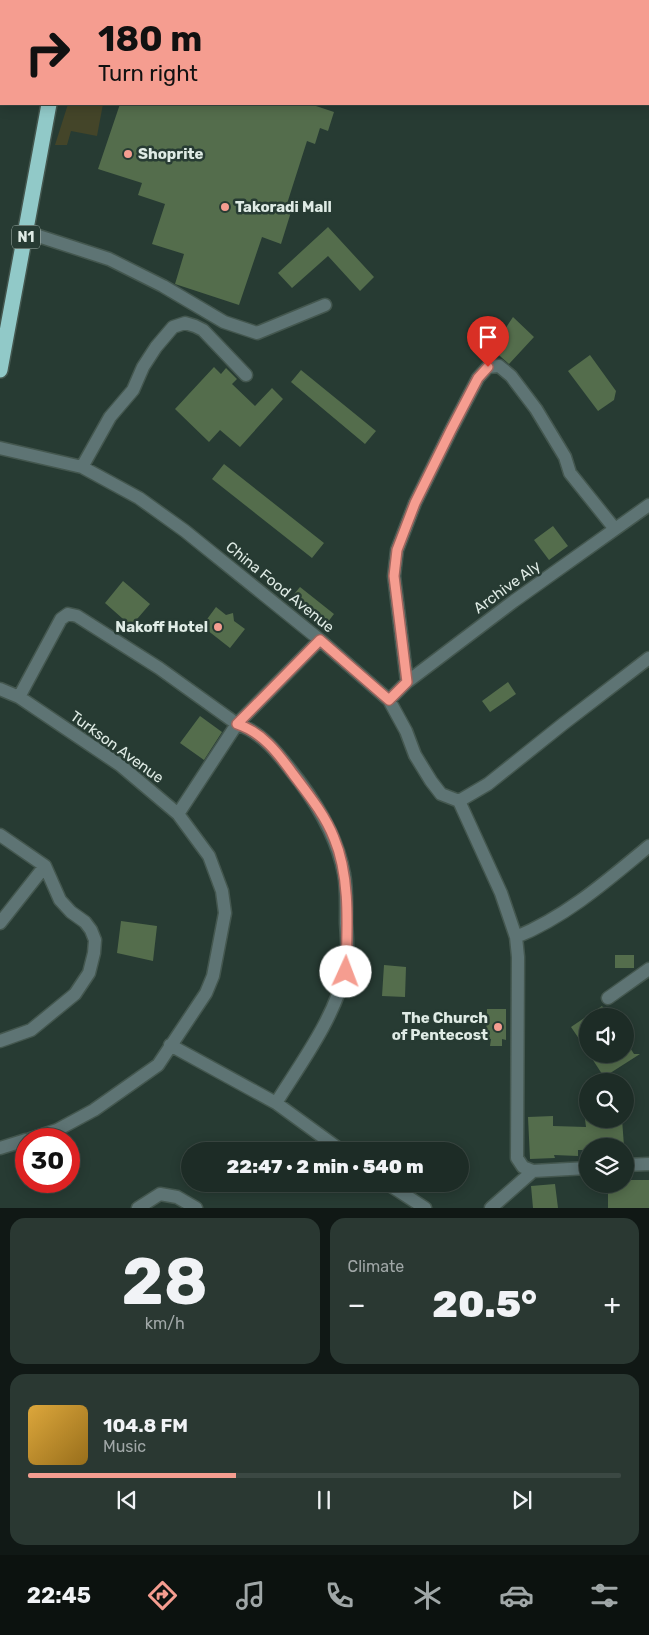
<!DOCTYPE html>
<html lang="en">
<head>
<meta charset="utf-8">
<style>
  body { margin:0; font-family:Rubik,sans-serif; background:#2a3832; color:#f1f3f6; height:100vh; display:flex; flex-direction:column; font-size:19px; white-space:nowrap }
  * { box-sizing:border-box; margin:0 }
  p { font-size:16px; color:#a0a7a7 }
  .icon { flex:none; width:28px; height:28px; fill:none; stroke:currentColor; stroke-width:2; stroke-linecap:round; stroke-linejoin:round }
  .map { position:relative; height:1208px; overflow:hidden }
  .sheet { display:flex; flex-direction:column; gap:10px; padding:10px; background:#101815; flex:1 }
  .sheet>* { flex:none }
  .banner { position:absolute; left:0px; top:0px; width:650px; height:105px; box-shadow:0 2px 12px #0003,0 0 0 1px #3b4843; background:#f59d90; color:#111; overflow:hidden }
  .tools { position:absolute; left:579px; top:1008px; display:grid; gap:10px }
  .tools a { display:grid; place-items:center; width:55px; height:55px; border-radius:50%; background:#1d2c26; box-shadow:0 2px 12px #0003,0 0 0 1px #3b4843; font-size:25px }
  .speed { position:absolute; left:15px; top:1128px; display:flex; gap:10px; font-size:25px; font-weight:700; text-align:center }
  .speed>* { display:grid; place-content:center; width:65px; height:65px; border-radius:50%; background:#1d2c26; box-shadow:0 2px 12px #0003,0 0 0 1px #3b4843; line-height:1 }
  .speed .limit { border:8px solid #d22; background:#fff; color:#111 }
  .pin { position:absolute; display:grid; place-items:center; width:42px; height:42px; color:#fff; margin:-51px -21px; border-radius:50% 50% 50% 0; rotate:-45deg; box-shadow:0 0 5px #0007 }
  .pin .icon { rotate:45deg }
  .me { position:absolute; width:55px; margin:-28px; rotate:2deg; stroke-linejoin:round; filter:drop-shadow(0 0 4px #0008) }
  .turn { display:flex; align-items:center; gap:18px; height:105px; padding:0 15px; font-size:22px }
  .turn .icon { width:65px; height:65px; stroke-width:2.5 }
  .turn b { display:block; font-size:35px; line-height:42px }
  .big { font-size:38px; font-weight:800; line-height:1.1 }
  .sheet .widget { flex:1; display:flex; flex-direction:column; justify-content:center; gap:8px; min-width:0; padding:0 18px; border-radius:15px; background:#2a3832 }
  .sheet .dial { align-items:center; gap:0 }
  .dial b { font-size:65px; line-height:1 }
  .song { display:flex; align-items:center; gap:15px }
  .cover { width:60px; height:60px; border-radius:8px; background:linear-gradient(135deg,hsl(40 70% 55%),hsl(40 70% 35%)) }
  .played { height:5px; border-radius:2px; background:linear-gradient(90deg,#f59d90 35%,#3b4843 35%) }
  .keys { display:flex; justify-content:space-around; direction:ltr }
  .heat { display:flex; justify-content:space-between; align-items:center; font-size:28px; direction:ltr }
  .sheet .tiles { flex:1; display:grid; gap:10px; grid-template-columns:1fr 1fr }
  .widget:last-child { grid-column:span 2 }
  .trip { position:absolute; left:181px; top:1142px; width:288px; height:50px; border-radius:25px; background:#1d2c26; box-shadow:0 2px 12px #0003,0 0 0 1px #3b4843; font-weight:800; line-height:50px; text-align:center }
  .dock { display:flex; height:80px; justify-content:space-around; align-items:center; background:#0c120f; color:#a0a7a7 }
  .dock .icon { width:35px; height:35px }
  .dock .on { color:#f59d90 }
  .dock b { font-size:22px; color:#f1f3f6 }
  .map>svg:first-child { display:block }
  .green { fill:#444529 }
  .building { fill:#546d4c }
  .lines { fill:none; stroke-linecap:round; stroke-linejoin:round }
  .minor-casing { stroke:#44574f; stroke-width:15 }
  .highway-casing { stroke:#44574f; stroke-width:18 }
  .minor { stroke:#5e7474; stroke-width:12 }
  .highway { stroke:#91c9c8; stroke-width:15 }
  .route-casing { stroke:#9f665e; stroke-width:12 }
  .route { stroke:#f59d90; stroke-width:9 }
  .poi-dot { fill:#f59d90; stroke:#273b33; stroke-width:2 }
  .labels { text-anchor:middle; stroke-width:5; stroke-linejoin:round; paint-order:stroke }
  .shield { fill:#273b33; stroke:#a8b6b0; stroke-width:1 }
  .shield-label { font-size:14px; font-weight:bold; fill:#dfebe5 }
  .poi-label { font-size:15px; font-weight:bold; fill:#dfebe5; stroke:#273b33; text-anchor:start }
  .street-label { font-size:15px; fill:#dfebe5; stroke:#273b33 }
</style>
</head>
<body>
<div class="map">
<svg width="649" height="1208" viewBox="0 0 649 1208">
  <rect width="100%" height="100%" fill="#273b33"/>
  <!-- green -->
  <path class="green" d="M68 104H103L97 136 71 131 67 145H55Z"/>
  <!-- building -->
  <path class="building" d="M120 104H310L334 112 328 131 320 128 315 144 307 141 285 210 291 212 281 244 262 237 239 305 175 284 184 254 152 244 165 204 138 195 142 183 98 169Z
    M328 227 374 277 360 291 328 256 292 288 278 273Z
    M513 317 534 337 509 364 492 349Z
    M590 355 616 391 614 400 598 411 568 371Z
    M214 367 221 374 226 368 237 379 232 384 255 406 272 388 283 399 240 447 220 430 209 442 175 409Z
    M301 370 376 431 365 444 291 382Z
    M224 464 324 543 312 558 212 479Z
    M553 526 568 546 549 560 534 540Z
    M123 581 150 604 131 626 105 603Z
    M300 587 334 614 324 627 290 599Z
    M216 607 226 615 233 613 234 621 245 629 230 648 202 626Z
    M508 682 516 694 490 712 482 701Z
    M200 716 222 732 204 760 180 743Z
    M121 921 157 926 153 961 117 953Z
    M615 955H634V968H615Z
    M384 965 406 967 405 997 382 996Z
    M602 1006 609 1016H588V1052L571 1027Z
    M487 1009H506V1040L502 1039V1046H490L491 1039H486Z
    M625 1040 634 1054H640L604 1077 589 1054H625Z
    M553 1116V1126L586 1127 585 1119H622L624 1146H588V1150H578V1156L554 1155 555 1158 530 1159 528 1117Z
    M625 1180H649V1208H608V1184H625Z
    M555 1184 558 1208H533L531 1186Z"/>
  <g class="lines">
    <!-- minor casing -->
    <g class="minor-casing">
      <path id="minor" d="M26 232 109 259 163 286 224 322 257 333 325 305
        M0 448 82 467 139 498 185 531 320 640 389 700 406 731 415 755 431 781 441 794 459 801 501 893 516 937 518 957 517 1158 523 1167 533 1171
        M82 467 110 417 133 390 143 367 156 347 173 327 185 323 195 326 203 330 246 375
        M407 682 394 576 397 550 415 503 451 430 478 378 488 367 499 366 511 376 536 409 565 457 570 473 615 529
        M0 689 19 697 120 765 178 814 209 856 222 891 225 913 213 976 206 993 158 1065 94 1110 57 1130 30 1139
        M19 697 61 619 68 614 77 616 159 668 237 724C265 733 282 759 300 782 320 809 338 840 344 874 347 889 346 907 346 923 347 937 349 959 345 972 334 1019 301 1063 276 1103L170 1045
        M389 700 407 682 514 601 649 505
        M459 801 488 784 563 724 649 658
        M178 814 237 724 320 640
        M0 835 45 866 60 900 71 912 85 922 91 930 95 940 94 953 89 973 75 994 31 1030 0 1041
        M0 923 45 866
        M516 937C566 917 608 880 649 846
        M608 998 649 969
        M276 1103 342 1151
        M0 1148 26 1140
        M625 1165 649 1164
        M388 1184 425 1208
        M138 1208 160 1194 177 1197 196 1208
        M491 1208 533 1171 588 1168"/>
    </g>
    <!-- highway casing -->
    <g class="highway-casing">
      <path id="highway" d="M68 1 69 0
        M0 370 49 104"/>
    </g>
    <!-- minor -->
    <use href="#minor" class="minor"/>
    <!-- highway -->
    <use href="#highway" class="highway"/>
  </g>
  <g class="lines">
    <!-- route casing -->
    <g class="route-casing">
      <path id="route" d="M346 972C347 930 351 878 334 838 325 815 308 794 293 774 278 753 262 732 237 724L320 640 389 700 407 682 394 576 397 550 415 503 451 430 478 378 488 367"/>
    </g>
    <!-- route -->
    <use href="#route" class="route"/>
  </g>
  <!-- markers -->
  <g class="poi-dot">
    <circle cx="128" cy="154" r="5"/>
    <circle cx="225" cy="207" r="5"/>
    <circle cx="218" cy="627" r="5"/>
    <circle cx="498" cy="1027" r="5"/>
  </g>
  <g class="labels">
    <!-- shield labels -->
    <rect class="shield" x="12" y="225.5" width="28" height="23" rx="4"/>
    <g class="shield-label">
      <text x="26" y="242">N1</text>
    </g>
    <!-- poi labels -->
    <g class="poi-label">
      <text x="138" y="159">Shoprite</text>
      <text x="235" y="212">Takoradi Mall</text>
      <text x="208" y="632" text-anchor="end">Nakoff Hotel</text>
      <text x="488" y="1023" text-anchor="end">The Church<tspan x="488" dy="17">of Pentecost</tspan></text>
    </g>
    <!-- street labels -->
    <g class="street-label">
      <text transform="translate(280 587) rotate(39)" y="5">China Food Avenue</text>
      <text transform="translate(507 587) rotate(-36)" y="5">Archive Aly</text>
      <text transform="translate(117 747) rotate(36)" y="5">Turkson Avenue</text>
    </g>
  </g>
</svg>
<div class="tools">
<a><svg class="icon" aria-label="sound" viewBox="0 0 24 24"><path d="M4 9h4l5-4v14l-5-4H4zM17 9q2 3 0 6"/></svg></a>
<a><svg class="icon" aria-label="search" viewBox="0 0 24 24"><circle cx="10" cy="10" r="6"/><path d="M15 15l6 6"/></svg></a>
<a><svg class="icon" aria-label="layers" viewBox="0 0 24 24"><path d="M12 4l9 5-9 5-9-5zM3 14l9 5 9-5"/></svg></a>
</div>
<div class="speed"><div class="limit">30</div></div>
<div class="pin" style="left:488px;top:367px;background:#d93025"><svg class="icon" aria-label="arrive" viewBox="0 0 24 24"><path d="M6 21V4h12l-3 4 3 4H6"/></svg></div>
<svg class="me" style="left:346px;top:972px" viewBox="-20 -20 40 40"><circle r="19" fill="#fff"/><path d="M0-13L10 11 0 6-10 11z" fill="#f59d90"/></svg>
<div class="trip">22:47 · 2 min · 540 m</div>
<div class="banner">
<div class="turn"><svg class="icon" aria-label="right" viewBox="0 0 24 24"><path d="M7 20v-9h11M14 6l5 5-5 5"/></svg><div><b>180 m</b>Turn right</div></div>
</div>
</div>
<section class="sheet">
<div class="tiles">
<div class="widget dial"><b>28</b><p>km/h</p></div>
<div class="widget"><p>Climate</p>
<div class="heat"><a>−</a><b class="big">20.5°</b><a>+</a></div>
</div>
<div class="widget">
<div class="song"><i class="cover"></i><div><b>104.8 FM</b><p>Music</p></div></div>
<div class="played"></div>
<div class="keys"><svg class="icon" aria-label="previous" viewBox="0 0 24 24"><path d="M18 5L8 12l10 7zM5 5v14"/></svg><svg class="icon" aria-label="pause" viewBox="0 0 24 24"><path d="M8 5v14M16 5v14"/></svg><svg class="icon" aria-label="next" viewBox="0 0 24 24"><path d="M6 5l10 7-10 7zM19 5v14"/></svg></div>
</div>
</div>
</section>
<nav class="dock">
<b>22:45</b>
<svg class="icon on" aria-label="directions" viewBox="0 0 24 24"><path d="M12 3l9 9-9 9-9-9zM9 14v-3h6M13 9l2 2-2 2"/></svg>
<svg class="icon" aria-label="music" viewBox="0 0 24 24"><path d="M9 18V5l10-2v13"/><circle cx="6" cy="18" r="3"/><circle cx="16" cy="16" r="3"/></svg>
<svg class="icon" aria-label="phone" viewBox="0 0 24 24"><path d="M5 4h4l2 5-3 2q2 4 5 5l2-3 5 2v4C11 20 4 13 5 4z"/></svg>
<svg class="icon" aria-label="climate" viewBox="0 0 24 24"><path d="M12 3v18M4 7l16 10M4 17L20 7"/></svg>
<svg class="icon" aria-label="car" viewBox="0 0 24 24"><path d="M5 17H2v-5l4-1 3-4h7l3 4 3 1v5h-3M9 17h6M6 11h13"/><circle cx="7" cy="17" r="2"/><circle cx="17" cy="17" r="2"/></svg>
<svg class="icon" aria-label="filters" viewBox="0 0 24 24"><path d="M4 7h16M4 17h16"/><circle cx="9" cy="7" r="2"/><circle cx="15" cy="17" r="2"/></svg>
</nav>
</body>
</html>
